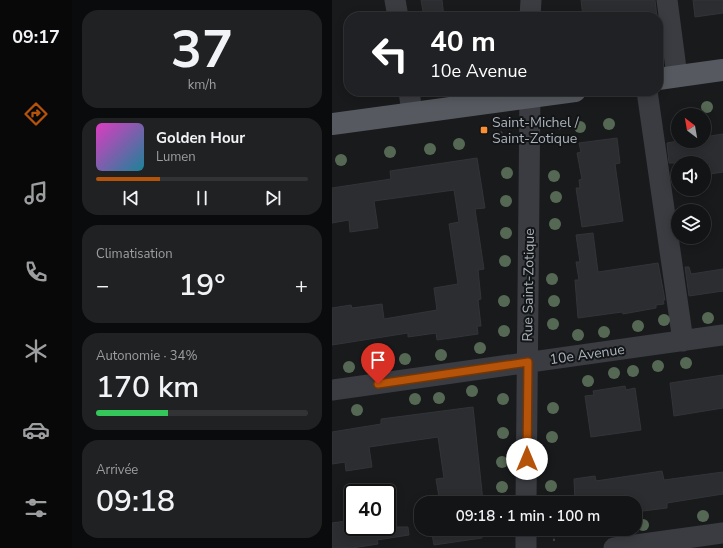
<!DOCTYPE html>
<html lang="fr">
<head>
<meta charset="utf-8">
<style>
  body { margin:0; font-family:"Nunito Sans",sans-serif; background:#202122; color:#f1f3f6; height:100vh; display:flex; flex-direction:column; font-size:15px; white-space:nowrap }
  * { box-sizing:border-box; margin:0 }
  p { font-size:13px; color:#9d9ea0 }
  .icon { flex:none; width:22px; height:22px; fill:none; stroke:currentColor; stroke-width:2; stroke-linecap:round; stroke-linejoin:round }
  .map { position:relative; flex:1; overflow:hidden }
  .details { display:flex; flex-direction:column; gap:10px; padding:10px; background:#0a0b0c; width:260px }
  .details>* { flex:none }
  .top-card { position:absolute; left:12px; top:12px; width:319px; height:84px; border-radius:16px; box-shadow:0 2px 10px #0003,0 0 0 1px #323334; background:#202124; color:#fff; overflow:hidden }
  .needle { width:26px; rotate:329deg }
  .controls { position:absolute; left:339px; top:108px; display:grid; gap:8px }
  .controls a { display:grid; place-items:center; width:40px; height:40px; border-radius:50%; background:#131415; box-shadow:0 2px 10px #0003,0 0 0 1px #323334; font-size:20px }
  .speed { position:absolute; left:12px; top:484px; display:flex; gap:8px; font-size:20px; font-weight:700; text-align:center }
  .speed>* { display:grid; place-content:center; width:52px; height:52px; border-radius:50%; background:#131415; box-shadow:0 2px 10px #0003,0 0 0 1px #323334; line-height:1 }
  .speed .limit { border:2px solid #111; border-radius:6px; background:#fff; color:#111 }
  .pin { position:absolute; display:grid; place-items:center; width:34px; height:34px; color:#fff; margin:-41px -17px; border-radius:50% 50% 50% 0; rotate:-45deg; box-shadow:0 0 4px #0007 }
  .pin .icon { rotate:45deg }
  .me { position:absolute; width:44px; margin:-22px; rotate:0deg; stroke-linejoin:round; filter:drop-shadow(0 0 3px #0008) }
  .turn { display:flex; align-items:center; gap:14px; height:84px; padding:0 20px; font-size:18px }
  .turn .icon { width:52px; height:52px; stroke-width:2.5 }
  .turn b { display:block; font-size:28px; line-height:34px }
  .big { font-size:30px; font-weight:600; line-height:1.1 }
  .details .tile { flex:1; display:flex; flex-direction:column; justify-content:center; gap:6px; min-width:0; padding:0 14px; border-radius:16px; background:#202122 }
  .details .dial { align-items:center; gap:0 }
  .dial b { font-size:52px; line-height:1 }
  .song { display:flex; align-items:center; gap:12px }
  .cover { width:48px; height:48px; border-radius:6px; background:linear-gradient(135deg,hsl(310 70% 55%),hsl(190 70% 35%)) }
  .played { height:4px; border-radius:2px; background:linear-gradient(90deg,#b45309 30%,#323334 30%) }
  .keys { display:flex; justify-content:space-around; direction:ltr }
  .heat { display:flex; justify-content:space-between; align-items:center; font-size:22px; direction:ltr }
  .charge { height:6px; border-radius:3px; background:linear-gradient(90deg,#34c759 34%,#323334 0) }
  .trip { position:absolute; left:82px; top:496px; width:228px; height:40px; border-radius:16px; background:#131415; box-shadow:0 2px 10px #0003,0 0 0 1px #323334; font-weight:600; line-height:40px; text-align:center }
  main { display:flex; flex:1; min-height:0 }
  .menu { display:flex; flex-direction:column; width:72px; justify-content:space-around; align-items:center; background:#080808; color:#9d9ea0 }
  .menu .icon { width:28px; height:28px }
  .menu .active { color:#b45309 }
  .menu b { font-size:18px; color:#f1f3f6 }
  .map>svg:first-child { display:block }
  .building { fill:#2c2d30; stroke:#333438 }
  .lines { fill:none; stroke-linecap:round; stroke-linejoin:round }
  .path { stroke:#404448; stroke-width:2.5; stroke-dasharray:2 3; stroke-linecap:butt }
  .minor { stroke:#3a3c41; stroke-width:21 }
  .major { stroke:#565a60; stroke-width:22 }
  .tree { fill:#556854 }
  .route-casing { stroke:#753606; stroke-width:10 }
  .route { stroke:#b45309; stroke-width:7 }
  .poi-dot { fill:#fa9033; stroke:#141517; stroke-width:1.5 }
  .labels { text-anchor:middle; stroke-width:4; stroke-linejoin:round; paint-order:stroke }
  .poi-label { font-size:14px; fill:#abb3bc; stroke:#141517; text-anchor:start }
  .street-label { font-size:14px; fill:#abb3bc; stroke:#141517 }
</style>
</head>
<body>
<main>
<nav class="menu">
<b>09:17</b>
<svg class="icon active" aria-label="directions" viewBox="0 0 24 24"><path d="M12 3l9 9-9 9-9-9zM9 14v-3h6M13 9l2 2-2 2"/></svg>
<svg class="icon" aria-label="music" viewBox="0 0 24 24"><path d="M9 18V5l10-2v13"/><circle cx="6" cy="18" r="3"/><circle cx="16" cy="16" r="3"/></svg>
<svg class="icon" aria-label="phone" viewBox="0 0 24 24"><path d="M5 4h4l2 5-3 2q2 4 5 5l2-3 5 2v4C11 20 4 13 5 4z"/></svg>
<svg class="icon" aria-label="climate" viewBox="0 0 24 24"><path d="M12 3v18M4 7l16 10M4 17L20 7"/></svg>
<svg class="icon" aria-label="car" viewBox="0 0 24 24"><path d="M5 17H2v-5l4-1 3-4h7l3 4 3 1v5h-3M9 17h6M6 11h13"/><circle cx="7" cy="17" r="2"/><circle cx="17" cy="17" r="2"/></svg>
<svg class="icon" aria-label="filters" viewBox="0 0 24 24"><path d="M4 7h16M4 17h16"/><circle cx="9" cy="7" r="2"/><circle cx="15" cy="17" r="2"/></svg>
</nav>
<section class="details">
<div class="tile dial"><b>37</b><p>km/h</p></div>
<div class="tile">
<div class="song"><i class="cover"></i><div><b>Golden Hour</b><p>Lumen</p></div></div>
<div class="played"></div>
<div class="keys"><svg class="icon" aria-label="previous" viewBox="0 0 24 24"><path d="M18 5L8 12l10 7zM5 5v14"/></svg><svg class="icon" aria-label="pause" viewBox="0 0 24 24"><path d="M8 5v14M16 5v14"/></svg><svg class="icon" aria-label="next" viewBox="0 0 24 24"><path d="M6 5l10 7-10 7zM19 5v14"/></svg></div>
</div>
<div class="tile"><p>Climatisation</p>
<div class="heat"><a>−</a><b class="big">19°</b><a>+</a></div>
</div>
<div class="tile"><p>Autonomie · 34%</p><b class="big">170 km</b><div class="charge"></div></div>
<div class="tile"><p>Arrivée</p><b class="big">09:18</b></div>
</section>
<div class="map">
<svg width="391" height="548" viewBox="0 0 391 548">
  <rect width="100%" height="100%" fill="#191a1c"/>
  <!-- building -->
  <path class="building" d="M89 0H110L112 17H92Z
    M249 0H323L325 17H251Z
    M361 0H391V13L363 17Z
    M391 134V172L378 174 377 163H337L335 143 346 141H372V137Z
    M285 138 288 163 283 164 291 221 250 227 244 188H248L247 180 250 179 245 153 249 152 247 143Z
    M145 158 153 208 143 209 152 269 146 270 149 299 146 300 149 326H145L146 334 105 340 104 333 76 337V333L0 345V308L19 305 20 308 50 304 52 319 105 310 102 288 126 284 117 224 127 222 122 190 42 201 46 228 18 232 17 220 0 223V188L59 179 58 171Z
    M261 233 266 272 326 263 333 300H331L332 304 324 305V308L291 314 290 312 246 318 243 280H247L244 262H248L244 235Z
    M353 267H357L359 274 391 269V291L357 296Z
    M391 375V408L342 416 338 383Z
    M293 386 294 390 303 388 309 430 259 437 253 396 262 395 261 391Z
    M141 407 151 501 135 503H108L104 479 112 478 106 437 37 447 40 467 14 471 13 462 0 464V432L49 424V419Z
    M330 471 332 480 391 472V494L335 503V508L303 512V503H243L242 479 263 476 264 481Z
    M21 520V527H76L77 535 45 540 46 544 20 548H0V523Z
    M99 529H149L150 538 102 545Z"/>
  <g class="lines">
    <!-- path -->
    <path class="path" d="M225 124 228 129
      M165 136 170 132
      M221 540 226 539"/>
    <!-- minor -->
    <path class="minor" d="M63 0 66 17
      M335 0 345 76
      M198 17 199 0
      M77 91 80 113
      M315 91 351 341
      M0 390 391 335
      M194 503 198 91
      M194 548V529
      M282 548 391 533"/>
    <!-- major -->
    <path class="major" d="M326 79 391 70
      M0 124 243 91"/>
  </g>
  <!-- trees -->
  <g class="tree">
    <circle cx="375" cy="107" r="6"/>
    <circle cx="277" cy="124" r="6"/>
    <circle cx="248" cy="127" r="6"/>
    <circle cx="127" cy="144" r="6"/>
    <circle cx="98" cy="149" r="6"/>
    <circle cx="58" cy="152" r="6"/>
    <circle cx="9" cy="160" r="6"/>
    <circle cx="175" cy="173" r="6"/>
    <circle cx="222" cy="176" r="6"/>
    <circle cx="224" cy="197" r="6"/>
    <circle cx="174" cy="201" r="6"/>
    <circle cx="223" cy="224" r="6"/>
    <circle cx="174" cy="233" r="6"/>
    <circle cx="173" cy="261" r="6"/>
    <circle cx="220" cy="279" r="6"/>
    <circle cx="172" cy="301" r="6"/>
    <circle cx="222" cy="301" r="6"/>
    <circle cx="376" cy="318" r="6"/>
    <circle cx="332" cy="320" r="6"/>
    <circle cx="221" cy="324" r="6"/>
    <circle cx="306" cy="326" r="6"/>
    <circle cx="172" cy="331" r="6"/>
    <circle cx="272" cy="332" r="6"/>
    <circle cx="246" cy="335" r="6"/>
    <circle cx="148" cy="348" r="6"/>
    <circle cx="109" cy="355" r="6"/>
    <circle cx="73" cy="359" r="6"/>
    <circle cx="45" cy="363" r="6"/>
    <circle cx="354" cy="363" r="6"/>
    <circle cx="326" cy="366" r="6"/>
    <circle cx="17" cy="367" r="6"/>
    <circle cx="301" cy="371" r="6"/>
    <circle cx="282" cy="373" r="6"/>
    <circle cx="256" cy="381" r="6"/>
    <circle cx="140" cy="391" r="6"/>
    <circle cx="107" cy="398" r="6"/>
    <circle cx="83" cy="399" r="6"/>
    <circle cx="171" cy="399" r="6"/>
    <circle cx="221" cy="408" r="6"/>
    <circle cx="25" cy="410" r="6"/>
    <circle cx="171" cy="433" r="6"/>
    <circle cx="220" cy="437" r="6"/>
    <circle cx="170" cy="462" r="6"/>
    <circle cx="219" cy="486" r="6"/>
    <circle cx="170" cy="487" r="6"/>
    <circle cx="371" cy="516" r="6"/>
    <circle cx="311" cy="525" r="6"/>
  </g>
  <g class="lines">
    <!-- route casing -->
    <g class="route-casing">
      <path id="route" d="M46 384 196 362 195 459"/>
    </g>
    <!-- route -->
    <use href="#route" class="route"/>
  </g>
  <!-- markers -->
  <rect class="poi-dot" x="148" y="126" width="8" height="8" rx="2"/>
  <g class="labels">
    <!-- poi labels -->
    <g class="poi-label">
      <text x="160" y="127">Saint-Michel /<tspan x="160" dy="16">Saint-Zotique</tspan></text>
    </g>
    <!-- street labels -->
    <g class="street-label">
      <text transform="translate(196 285) rotate(-89)" y="5">Rue Saint-Zotique</text>
      <text transform="translate(255 354) rotate(-8)" y="5">10e Avenue</text>
    </g>
  </g>
</svg>
<div class="controls">
<a><svg class="needle" viewBox="-14 -14 28 28"><path d="M0-13l5 13h-10z" fill="#e53935"/><path d="M0 13l5-13h-10z" fill="#9d9ea0"/></svg></a>
<a><svg class="icon" aria-label="sound" viewBox="0 0 24 24"><path d="M4 9h4l5-4v14l-5-4H4zM17 9q2 3 0 6"/></svg></a>
<a><svg class="icon" aria-label="layers" viewBox="0 0 24 24"><path d="M12 4l9 5-9 5-9-5zM3 14l9 5 9-5"/></svg></a>
</div>
<div class="speed"><div class="limit">40</div></div>
<div class="pin" style="left:46px;top:384px;background:#d93025"><svg class="icon" aria-label="arrive" viewBox="0 0 24 24"><path d="M6 21V4h12l-3 4 3 4H6"/></svg></div>
<svg class="me" style="left:195px;top:459px" viewBox="-20 -20 40 40"><circle r="19" fill="#fff"/><path d="M0-13L10 11 0 6-10 11z" fill="#b45309"/></svg>
<div class="trip">09:18 · 1 min · 100 m</div>
<div class="top-card">
<div class="turn"><svg class="icon" aria-label="left" viewBox="0 0 24 24"><path d="M17 20v-9H6M10 6l-5 5 5 5"/></svg><div><b>40 m</b>10e Avenue</div></div>
</div>
</div>
</main>
</body>
</html>
